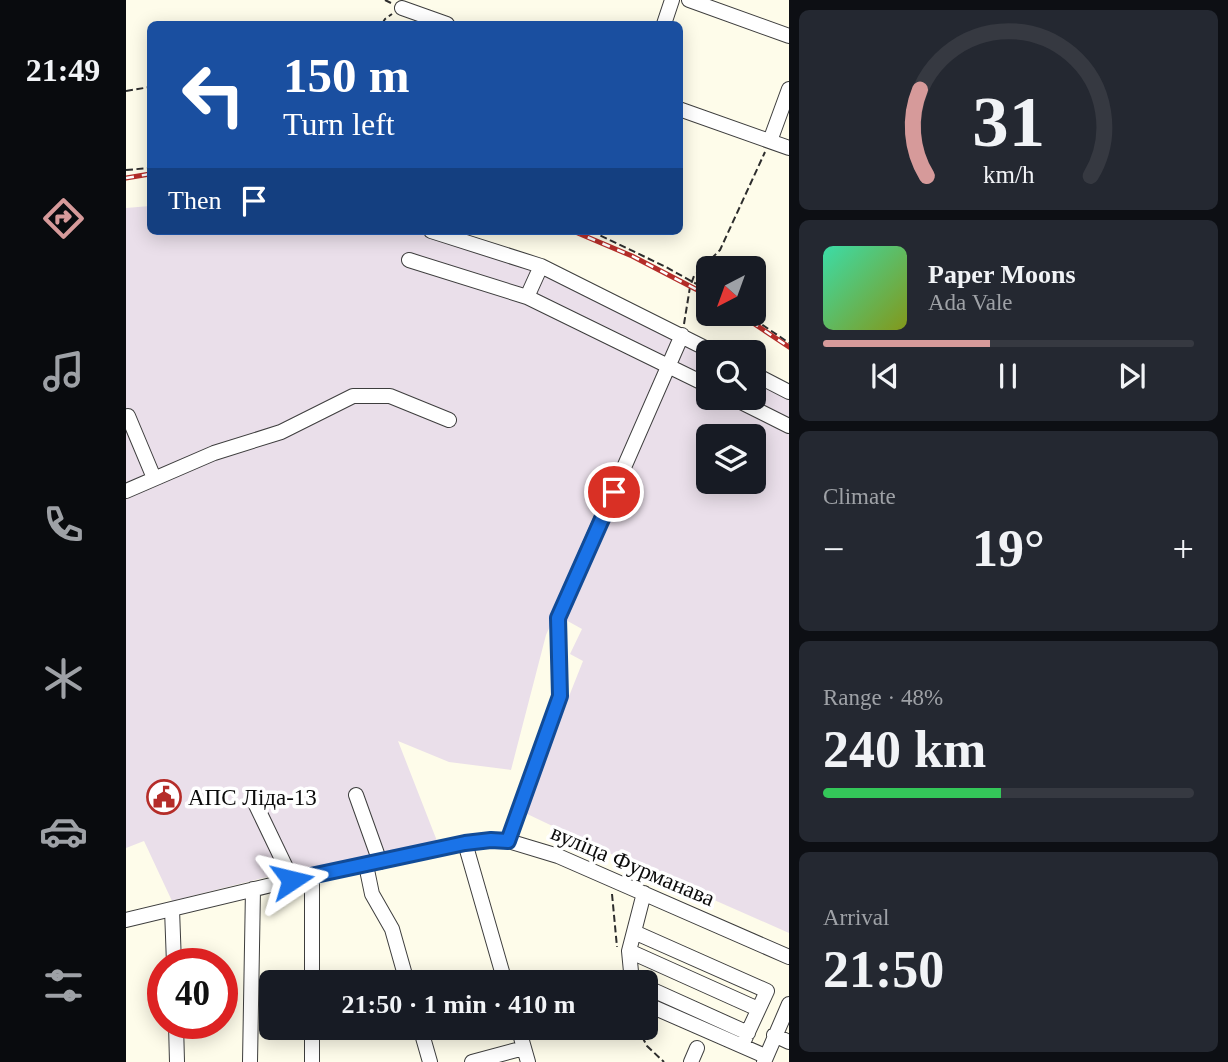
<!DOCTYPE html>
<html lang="en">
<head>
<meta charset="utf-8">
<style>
  body { margin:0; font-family:"Times New Roman",serif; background:#242831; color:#f1f3f6; height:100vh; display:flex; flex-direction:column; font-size:26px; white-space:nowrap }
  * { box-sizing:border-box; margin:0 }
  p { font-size:23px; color:#9ea1a6 }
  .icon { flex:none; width:38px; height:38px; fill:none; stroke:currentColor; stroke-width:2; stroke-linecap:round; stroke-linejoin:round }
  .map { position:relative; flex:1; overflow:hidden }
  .side { display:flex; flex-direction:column; gap:10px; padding:10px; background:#0d0f14; width:439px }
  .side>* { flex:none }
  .hud { position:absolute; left:21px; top:21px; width:536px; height:214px; border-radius:10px; box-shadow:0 4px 18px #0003; background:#1a4fa0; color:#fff; overflow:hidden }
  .needle { width:46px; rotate:221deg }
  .fabs { position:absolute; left:570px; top:256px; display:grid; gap:14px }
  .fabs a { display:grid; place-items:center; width:70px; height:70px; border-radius:10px; background:#171b24; box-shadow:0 4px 18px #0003; font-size:35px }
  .speed { position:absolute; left:21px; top:948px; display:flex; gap:14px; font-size:35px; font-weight:700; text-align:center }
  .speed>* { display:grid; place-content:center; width:91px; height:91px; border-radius:50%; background:#171b24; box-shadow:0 4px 18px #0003; line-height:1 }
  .speed .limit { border:10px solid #d22; background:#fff; color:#111 }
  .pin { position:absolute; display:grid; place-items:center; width:60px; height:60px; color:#fff; margin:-30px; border:4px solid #fff; border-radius:50%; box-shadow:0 2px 7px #0007 }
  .me { position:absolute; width:77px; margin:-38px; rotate:80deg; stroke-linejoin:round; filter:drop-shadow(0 0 5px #0008) }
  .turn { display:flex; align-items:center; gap:24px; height:147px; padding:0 21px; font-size:32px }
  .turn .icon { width:91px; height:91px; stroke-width:2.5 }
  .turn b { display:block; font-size:49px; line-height:60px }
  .then { display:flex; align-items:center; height:66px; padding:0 21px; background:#0003; gap:14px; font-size:26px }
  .big { font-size:52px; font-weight:700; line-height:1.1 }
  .side .tile { flex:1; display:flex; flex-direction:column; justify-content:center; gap:10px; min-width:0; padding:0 24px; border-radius:10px; background:#242831 }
  .side .dial { align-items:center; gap:0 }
  .dial svg { height:182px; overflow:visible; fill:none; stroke:#363941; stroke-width:7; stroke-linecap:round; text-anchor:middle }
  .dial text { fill:#f1f3f6; stroke:none }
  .song { display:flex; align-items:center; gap:21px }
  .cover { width:84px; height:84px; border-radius:10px; background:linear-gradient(135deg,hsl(160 70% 55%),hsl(70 70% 35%)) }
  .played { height:7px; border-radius:4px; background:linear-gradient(90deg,#d69a9a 45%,#363941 45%) }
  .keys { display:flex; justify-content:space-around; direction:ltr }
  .heat { display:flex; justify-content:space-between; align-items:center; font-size:38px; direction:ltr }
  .charge { height:10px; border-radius:5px; background:linear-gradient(90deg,#34c759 48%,#363941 0) }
  .trip { position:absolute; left:133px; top:970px; width:399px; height:70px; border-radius:10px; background:#171b24; box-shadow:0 4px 18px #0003; font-weight:700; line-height:70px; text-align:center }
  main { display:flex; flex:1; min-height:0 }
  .tabs { display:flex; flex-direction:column; width:126px; justify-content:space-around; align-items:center; background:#090b0e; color:#9ea1a6 }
  .tabs .icon { width:49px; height:49px }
  .tabs .active { color:#d69a9a }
  .tabs b { font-size:32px; color:#f1f3f6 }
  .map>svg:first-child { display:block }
  .industrial { fill:#eadfea; fill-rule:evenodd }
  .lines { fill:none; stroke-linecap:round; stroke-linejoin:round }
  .minor-casing { stroke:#3e3e3e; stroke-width:16 }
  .path { stroke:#2d2d2d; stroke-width:2; stroke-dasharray:7 3.5; stroke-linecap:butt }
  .minor { stroke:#fff; stroke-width:14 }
  .rail-casing { stroke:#b52d29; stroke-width:5 }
  .rail { stroke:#fff; stroke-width:2.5; stroke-dasharray:8; stroke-linecap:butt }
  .route-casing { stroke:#114b97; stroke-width:18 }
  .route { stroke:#1a73e8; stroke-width:12 }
  .labels { text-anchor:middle; stroke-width:7; stroke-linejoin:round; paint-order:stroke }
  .poi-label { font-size:23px; fill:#0b0b0b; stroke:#fff; text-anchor:start }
  .street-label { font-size:23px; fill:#0b0b0b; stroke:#fff }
</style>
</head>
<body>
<main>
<nav class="tabs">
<b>21:49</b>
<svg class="icon active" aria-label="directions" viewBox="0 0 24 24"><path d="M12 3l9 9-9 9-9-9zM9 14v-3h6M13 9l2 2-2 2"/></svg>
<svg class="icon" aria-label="music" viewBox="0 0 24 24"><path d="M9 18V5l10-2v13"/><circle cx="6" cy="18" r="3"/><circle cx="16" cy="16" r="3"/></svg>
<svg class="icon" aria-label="phone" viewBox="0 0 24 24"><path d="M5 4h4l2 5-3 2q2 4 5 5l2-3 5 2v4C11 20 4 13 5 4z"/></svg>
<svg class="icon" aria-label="climate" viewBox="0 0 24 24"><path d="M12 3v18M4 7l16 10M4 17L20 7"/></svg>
<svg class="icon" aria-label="car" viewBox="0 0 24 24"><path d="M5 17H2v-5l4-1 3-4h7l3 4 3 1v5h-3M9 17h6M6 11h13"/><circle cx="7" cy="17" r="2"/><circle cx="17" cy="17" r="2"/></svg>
<svg class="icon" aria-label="filters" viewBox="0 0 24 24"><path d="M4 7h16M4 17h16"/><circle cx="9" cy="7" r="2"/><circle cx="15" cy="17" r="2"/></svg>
</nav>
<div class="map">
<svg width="663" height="1062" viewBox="0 0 663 1062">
  <rect width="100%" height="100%" fill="#fefcea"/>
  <!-- industrial -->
  <path class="industrial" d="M24 206V231H326L417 260 597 352H583V397H628V367L663 385V933L502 862 397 812 457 661 444 654 456 629 438 619 531 389 420 635 385 770 323 762 272 741 311 841 178 874 157 873 46 901 18 841 0 848V208ZM583 436H628V481H583Z"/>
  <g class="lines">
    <!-- minor casing -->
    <g class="minor-casing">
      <path id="minor" d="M563 0 663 36
        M276 8 321 24
        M538 24 546 0
        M553 109 663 148
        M644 141 663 89
        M305 231 415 266 401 297
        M283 260 401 297 583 386
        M415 266 587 352
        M628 374 663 392
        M605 397 663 426
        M2 416 28 478
        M0 491 88 453 155 432 227 396H264L323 420
        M230 795 254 862
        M129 803 166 880
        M382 841 434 696 432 618 556 335
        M339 843 379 982
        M240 865 246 894 266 929 281 982
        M186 877V982
        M46 909 48 964
        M0 920 166 880 339 843 365 840 382 841 432 856 663 957
        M508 932 641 991 616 1045
        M503 951 632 1009
        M506 982 503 951 518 893
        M520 987 622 1033
        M520 1004 639 1056
        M50 1024 51 1062
        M186 1027V1062
        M294 1027 304 1062
        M392 1027 402 1062
        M648 1035 663 1042
        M124 1062 127 889
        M346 1062 398 1048
        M565 1062 571 1048
        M638 1062 663 1004"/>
    </g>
    <!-- path -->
    <path class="path" d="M259 0 265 3
      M256 24 259 19 266 14
      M0 91 24 87
      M0 170 24 168
      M465 231 540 267 583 291
      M619 313 663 343
      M558 324 564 287 568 276 594 250 639 152
      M486 894 491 947
      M511 1027 521 1046 538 1062"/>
    <!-- minor -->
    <use href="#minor" class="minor"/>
    <!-- rail casing -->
    <g class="rail-casing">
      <path id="rail" d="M0 178 24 174
        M447 231 506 256 583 296
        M612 313 663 347"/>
    </g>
    <!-- rail -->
    <use href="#rail" class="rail"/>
  </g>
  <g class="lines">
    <!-- route casing -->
    <g class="route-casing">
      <path id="route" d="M166 880 339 843 365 840 382 841 434 696 432 618 488 492"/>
    </g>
    <!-- route -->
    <use href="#route" class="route"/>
  </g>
  <!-- icons -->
  <defs>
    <g id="civic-ring" transform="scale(1.75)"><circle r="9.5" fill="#fff" stroke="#b52d29" stroke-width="1.5"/><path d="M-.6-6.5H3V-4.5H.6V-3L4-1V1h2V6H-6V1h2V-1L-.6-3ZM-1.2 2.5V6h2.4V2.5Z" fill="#b52d29"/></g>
  </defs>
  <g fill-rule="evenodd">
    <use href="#civic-ring" x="38" y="797"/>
  </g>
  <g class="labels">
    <!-- poi labels -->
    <g class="poi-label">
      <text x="62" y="805">АПС Ліда-13</text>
    </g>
    <!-- street labels -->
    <g class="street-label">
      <text transform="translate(507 865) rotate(23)" y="8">вуліца Фурманава</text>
    </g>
  </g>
</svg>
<div class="fabs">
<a><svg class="needle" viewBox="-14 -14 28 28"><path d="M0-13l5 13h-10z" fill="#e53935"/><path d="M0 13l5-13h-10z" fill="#9ea1a6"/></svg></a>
<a><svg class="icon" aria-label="search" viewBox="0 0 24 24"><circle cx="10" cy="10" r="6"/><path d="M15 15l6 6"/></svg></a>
<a><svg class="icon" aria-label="layers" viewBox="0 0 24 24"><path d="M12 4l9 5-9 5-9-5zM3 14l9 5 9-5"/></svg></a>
</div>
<div class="speed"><div class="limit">40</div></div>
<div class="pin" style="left:488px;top:492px;background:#d93025"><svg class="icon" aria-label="arrive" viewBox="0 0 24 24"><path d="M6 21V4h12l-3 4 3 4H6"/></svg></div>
<svg class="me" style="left:166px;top:880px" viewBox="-20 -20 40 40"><path d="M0-17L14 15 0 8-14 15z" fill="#1a73e8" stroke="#fff" stroke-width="4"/></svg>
<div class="trip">21:50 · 1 min · 410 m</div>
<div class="hud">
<div class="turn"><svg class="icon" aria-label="left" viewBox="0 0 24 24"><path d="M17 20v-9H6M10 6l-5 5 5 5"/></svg><div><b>150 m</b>Turn left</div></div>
<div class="then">Then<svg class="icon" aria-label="arrive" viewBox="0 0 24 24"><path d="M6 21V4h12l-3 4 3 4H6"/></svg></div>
</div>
</div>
<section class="side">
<div class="tile dial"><svg viewBox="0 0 100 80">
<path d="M14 69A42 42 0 1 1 86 69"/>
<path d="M14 69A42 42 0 0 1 11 31" stroke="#d69a9a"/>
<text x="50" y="56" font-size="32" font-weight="700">31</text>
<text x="50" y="72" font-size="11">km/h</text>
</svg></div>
<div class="tile">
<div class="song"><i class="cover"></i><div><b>Paper Moons</b><p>Ada Vale</p></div></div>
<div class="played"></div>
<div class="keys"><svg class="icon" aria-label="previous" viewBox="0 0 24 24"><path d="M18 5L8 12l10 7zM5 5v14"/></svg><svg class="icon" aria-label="pause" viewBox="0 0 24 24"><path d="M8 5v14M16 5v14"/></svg><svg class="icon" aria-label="next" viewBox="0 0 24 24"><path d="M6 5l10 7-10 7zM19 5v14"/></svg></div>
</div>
<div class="tile"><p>Climate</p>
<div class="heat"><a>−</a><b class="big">19°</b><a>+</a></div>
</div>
<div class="tile"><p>Range · 48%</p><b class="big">240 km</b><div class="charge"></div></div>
<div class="tile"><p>Arrival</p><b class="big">21:50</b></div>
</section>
</main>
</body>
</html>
